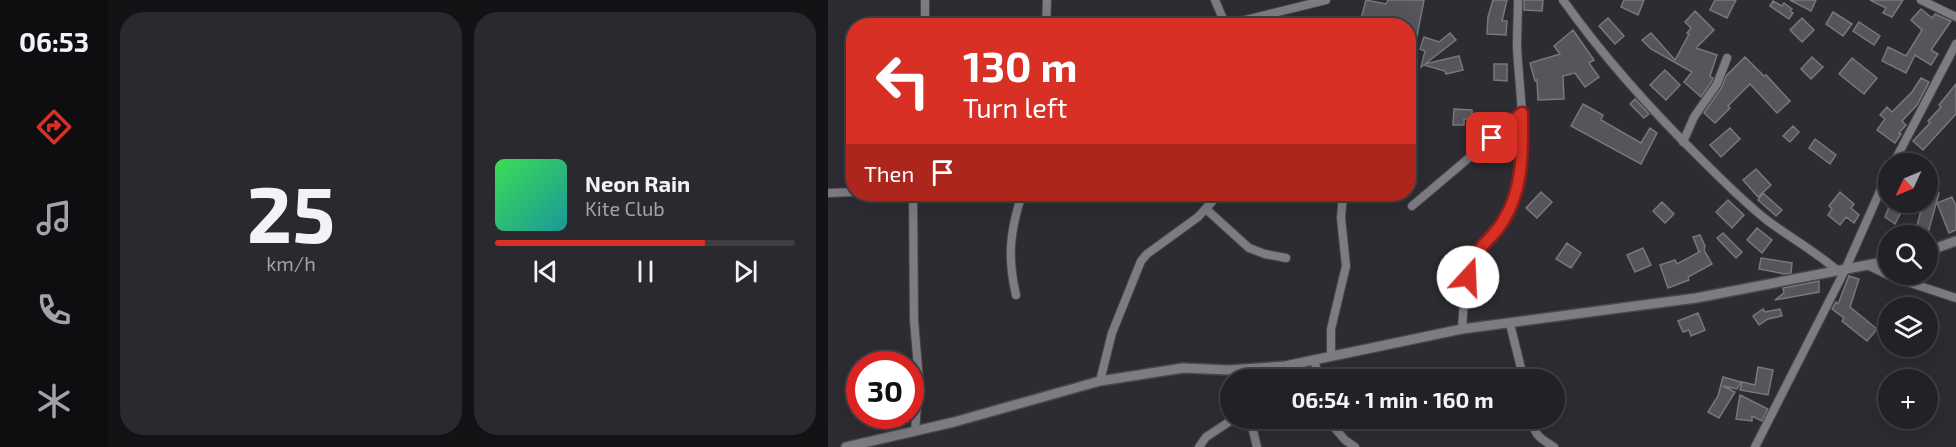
<!DOCTYPE html>
<html lang="en">
<head>
<meta charset="utf-8">
<style>
  body { margin:0; font-family:"Exo 2",sans-serif; background:#2a292e; color:#f1f3f6; height:100vh; display:flex; flex-direction:column; font-size:22px; white-space:nowrap }
  * { box-sizing:border-box; margin:0 }
  p { font-size:20px; color:#a2a3a7 }
  .icon { flex:none; width:33px; height:33px; fill:none; stroke:currentColor; stroke-width:2; stroke-linecap:round; stroke-linejoin:round }
  .map { position:relative; flex:1; overflow:hidden }
  .details { display:flex; flex-direction:column; gap:12px; padding:12px; background:#131215; width:720px }
  .details>* { flex:none }
  .hud { position:absolute; left:18px; top:18px; width:570px; height:183px; border-radius:24px; box-shadow:0 6px 24px #0002,0 0 0 2px #3f3e43; background:#d93025; color:#fff; overflow:hidden }
  .needle { width:39px; rotate:226deg }
  .buttons { position:absolute; left:1050px; top:153px; display:grid; gap:12px }
  .buttons a { display:grid; place-items:center; width:60px; height:60px; border-radius:50%; background:#222126; box-shadow:0 6px 24px #0002,0 0 0 2px #3f3e43; font-size:30px }
  .speed { position:absolute; left:18px; top:351px; display:flex; gap:12px; font-size:30px; font-weight:700; text-align:center }
  .speed>* { display:grid; place-content:center; width:78px; height:78px; border-radius:50%; background:#222126; box-shadow:0 6px 24px #0002,0 0 0 2px #3f3e43; line-height:1 }
  .speed .limit { border:9px solid #d22; background:#fff; color:#111 }
  .pin { position:absolute; display:grid; place-items:center; width:51px; height:51px; color:#fff; margin:-26px; border-radius:12px; box-shadow:0 3px 9px #0006 }
  .me { position:absolute; width:66px; margin:-33px; rotate:20deg; stroke-linejoin:round; filter:drop-shadow(0 0 4px #0008) }
  .turn { display:flex; align-items:center; gap:21px; height:126px; padding:0 18px; font-size:27px }
  .turn .icon { width:78px; height:78px; stroke-width:2.5 }
  .turn b { display:block; font-size:42px; line-height:51px }
  .then { display:flex; align-items:center; height:57px; padding:0 18px; background:#0003; gap:12px; font-size:22px }
  .details .tile { flex:1; display:flex; flex-direction:column; justify-content:center; gap:9px; min-width:0; padding:0 21px; border-radius:24px; background:#2a292e }
  .details .dial { align-items:center; gap:0 }
  .dial b { font-size:78px; line-height:1 }
  .song { display:flex; align-items:center; gap:18px }
  .cover { width:72px; height:72px; border-radius:9px; background:linear-gradient(135deg,hsl(130 70% 55%),hsl(180 70% 35%)) }
  .played { height:6px; border-radius:3px; background:linear-gradient(90deg,#d93025 70%,#3f3e43 70%) }
  .keys { display:flex; justify-content:space-around; direction:ltr }
  .details .tiles { flex:1; display:grid; gap:12px; grid-template-columns:repeat(2,1fr) }
  .trip { position:absolute; left:392px; top:369px; width:345px; height:60px; border-radius:30px; background:#222126; box-shadow:0 6px 24px #0002,0 0 0 2px #3f3e43; font-weight:700; line-height:60px; text-align:center }
  main { display:flex; flex:1; min-height:0 }
  .menu { display:flex; flex-direction:column; width:108px; justify-content:space-around; align-items:center; background:#0e0d0f; color:#a2a3a7 }
  .menu .icon { width:42px; height:42px }
  .menu .selected { color:#d93025 }
  .menu b { font-size:27px; color:#f1f3f6 }
  .map>svg:first-child { display:block }
  .building { fill:#56555b; stroke:#79777e; stroke-width:1.5 }
  .lines { fill:none; stroke-linecap:round; stroke-linejoin:round }
  .minor-casing { stroke:#48474c; stroke-width:10 }
  .tertiary-casing { stroke:#48474c; stroke-width:12 }
  .minor { stroke:#7d7c82; stroke-width:8 }
  .tertiary { stroke:#7d7c82; stroke-width:9 }
  .route-casing { stroke:#8d1f18; stroke-width:15 }
  .route { stroke:#d93025; stroke-width:10 }
</style>
</head>
<body>
<main>
<nav class="menu">
<b>06:53</b>
<svg class="icon selected" aria-label="directions" viewBox="0 0 24 24"><path d="M12 3l9 9-9 9-9-9zM9 14v-3h6M13 9l2 2-2 2"/></svg>
<svg class="icon" aria-label="music" viewBox="0 0 24 24"><path d="M9 18V5l10-2v13"/><circle cx="6" cy="18" r="3"/><circle cx="16" cy="16" r="3"/></svg>
<svg class="icon" aria-label="phone" viewBox="0 0 24 24"><path d="M5 4h4l2 5-3 2q2 4 5 5l2-3 5 2v4C11 20 4 13 5 4z"/></svg>
<svg class="icon" aria-label="climate" viewBox="0 0 24 24"><path d="M12 3v18M4 7l16 10M4 17L20 7"/></svg>
</nav>
<section class="details">
<div class="tiles">
<div class="tile dial"><b>25</b><p>km/h</p></div>
<div class="tile">
<div class="song"><i class="cover"></i><div><b>Neon Rain</b><p>Kite Club</p></div></div>
<div class="played"></div>
<div class="keys"><svg class="icon" aria-label="previous" viewBox="0 0 24 24"><path d="M18 5L8 12l10 7zM5 5v14"/></svg><svg class="icon" aria-label="pause" viewBox="0 0 24 24"><path d="M8 5v14M16 5v14"/></svg><svg class="icon" aria-label="next" viewBox="0 0 24 24"><path d="M6 5l10 7-10 7zM19 5v14"/></svg></div>
</div>
</div>
</section>
<div class="map">
<svg width="1128" height="447" viewBox="0 0 1128 447">
  <rect width="100%" height="100%" fill="#2d2c32"/>
  <!-- building -->
  <path class="building" d="M538 0 558 4 560 0H596L589 36 580 33V26H531Z
    M665 0H679L674 21H679L678 35 659 34 660 17Z
    M696 0H715L714 11 696 10Z
    M796 0H816L810 15 793 7Z
    M887 0H908L899 18 882 10Z
    M962 0H988L983 11Z
    M1042 0H1075L1064 17 1055 13 1058 8Z
    M945 1 954 6 956 3 964 9 962 11 965 13 961 19 942 6Z
    M1093 9 1104 18 1107 14 1123 21 1103 50 1110 54 1103 65 1087 55 1078 73 1054 61 1060 47 1078 56 1094 30 1083 20Z
    M867 11 886 30 868 48 889 55 882 76 885 78 884 81 873 97 856 82 864 72 823 49 814 40 823 33 847 60 861 34 859 33 863 28 857 22Z
    M1005 12 1024 24 1015 36 998 24Z
    M780 18 796 36 787 44 771 26Z
    M974 18 986 30 974 42 962 30Z
    M1031 22 1052 36 1046 45 1025 31Z
    M745 30 766 60 761 63 771 77 757 87 747 73 735 76 736 99 710 100 709 80 707 81 702 63 732 54 726 46Z
    M622 33 628 40 597 64 631 56 635 70 618 74 617 71 596 65 593 67 597 51 592 49 596 37 611 42Z
    M917 57 936 76 938 75 962 101 949 113 922 84 900 106 902 108 887 123 876 113 894 87 898 76Z
    M984 57 995 67 983 79 973 69Z
    M1024 58 1049 78 1036 94 1011 74Z
    M666 64H679V81L666 80Z
    M837 70 852 85 838 100 822 85Z
    M1093 78 1101 82 1089 105 1074 121 1078 125 1071 133 1073 134 1067 143 1049 130 1057 119 1052 115 1059 107 1064 112 1084 92Z
    M1128 84V114L1095 150 1085 141 1102 123 1100 121 1113 107 1111 105Z
    M807 99 821 114 816 118 802 104Z
    M755 104 775 115 773 120 813 143 822 128 829 133 813 164 743 126Z
    M626 109 644 110V119H636V125H625Z
    M965 126 971 132 962 142 955 136Z
    M902 128 912 139 893 157 882 145Z
    M987 139 1008 155 1002 164 981 148Z
    M928 169 943 185 930 197 915 180Z
    M1100 190 1111 193 1100 233 1088 230 1095 202H1100Z
    M713 192 724 202 709 218 698 208Z
    M1012 192 1026 204 1023 208 1031 215 1026 223 1018 217 1012 225 1000 215 1004 209 1001 206Z
    M935 193 954 210 948 216 930 200Z
    M1124 197 1128 206V230L1121 233 1109 203Z
    M900 200 916 215 904 228 888 212Z
    M834 202 846 214 837 223 825 211Z
    M1063 202H1078L1067 224 1057 217Z
    M929 228 944 240 934 253 919 240Z
    M895 233 914 252 908 258 889 238Z
    M872 235 877 246 876 250 884 264 860 277 861 280 840 288 832 265 847 260 849 264 873 251 871 252 865 237Z
    M739 243 753 253 743 268 728 259Z
    M815 248 823 265 807 272 799 255Z
    M933 258 964 263 963 273 957 274 931 269Z
    M1021 276 1031 279 1022 307 1049 329 1039 341 1014 321 1016 318 1004 309 1008 302 1010 304Z
    M991 281V292L947 300 956 293 955 288Z
    M935 309 937 312 952 309 954 316 940 319 931 325 925 316Z
    M870 313 877 330 863 336 861 330 855 332 850 321Z
    M930 367 945 370 940 395 912 390 914 382 927 385Z
    M895 377 913 382 909 389 895 386 907 392 891 418 880 412 890 396Z
    M912 395 940 409 934 421 924 416V421L908 419Z"/>
  <g class="lines">
    <!-- minor casing -->
    <g class="minor-casing">
      <path id="minor" d="M97 0V26
        M387 0 398 26
        M735 0C777 59 825 112 876 162 896 182 917 203 940 221 963 238 988 252 1010 271
        M1093 0 1128 17
        M397 25 498 0
        M218 26 219 0
        M855 142 866 117 889 84 899 58
        M1065 164 1128 44
        M0 193 26 192
        M85 194 86 320 91 380 87 431
        M584 206 694 113
        M378 209 421 248 437 254 458 258
        M1041 266 1064 277 1128 298
        M188 295C179 256 182 231 194 194
        M682 324 696 380
        M634 329C636 303 636 271 650 249 662 232 678 221 686 201 703 157 691 93 689 46 689 31 690 15 690 0
        M503 355V329L518 266 513 218 515 194
        M487 359 489 380
        M428 380 432 368
        M272 381 284 333 313 261 319 254 370 217 391 194
        M422 418 429 447
        M498 418 517 440 527 447
        M704 418C706 436 712 438 726 447
        M371 447 378 437 407 418
        M927 447 1017 270 1060 173"/>
    </g>
    <!-- tertiary casing -->
    <g class="tertiary-casing">
      <path id="tertiary" d="M1100 251 1128 241
        M18 447 126 422 272 381 355 368 401 370 457 366 634 329 868 298 1060 261"/>
    </g>
    <!-- minor -->
    <use href="#minor" class="minor"/>
    <!-- tertiary -->
    <use href="#tertiary" class="tertiary"/>
  </g>
  <g class="lines">
    <!-- route casing -->
    <g class="route-casing">
      <path id="route" d="M640 277C646 247 659 245 674 223 696 189 694 152 694 113L664 138"/>
    </g>
    <!-- route -->
    <use href="#route" class="route"/>
  </g>
</svg>
<div class="buttons">
<a><svg class="needle" viewBox="-14 -14 28 28"><path d="M0-13l5 13h-10z" fill="#e53935"/><path d="M0 13l5-13h-10z" fill="#a2a3a7"/></svg></a>
<a><svg class="icon" aria-label="search" viewBox="0 0 24 24"><circle cx="10" cy="10" r="6"/><path d="M15 15l6 6"/></svg></a>
<a><svg class="icon" aria-label="layers" viewBox="0 0 24 24"><path d="M12 4l9 5-9 5-9-5zM3 14l9 5 9-5"/></svg></a>
<a>+</a>
</div>
<div class="speed"><div class="limit">30</div></div>
<div class="pin" style="left:664px;top:138px;background:#d93025"><svg class="icon" aria-label="arrive" viewBox="0 0 24 24"><path d="M6 21V4h12l-3 4 3 4H6"/></svg></div>
<svg class="me" style="left:640px;top:277px" viewBox="-20 -20 40 40"><circle r="19" fill="#fff"/><path d="M0-13L10 11 0 6-10 11z" fill="#d93025"/></svg>
<div class="trip">06:54 · 1 min · 160 m</div>
<div class="hud">
<div class="turn"><svg class="icon" aria-label="left" viewBox="0 0 24 24"><path d="M17 20v-9H6M10 6l-5 5 5 5"/></svg><div><b>130 m</b>Turn left</div></div>
<div class="then">Then<svg class="icon" aria-label="arrive" viewBox="0 0 24 24"><path d="M6 21V4h12l-3 4 3 4H6"/></svg></div>
</div>
</div>
</main>
</body>
</html>
